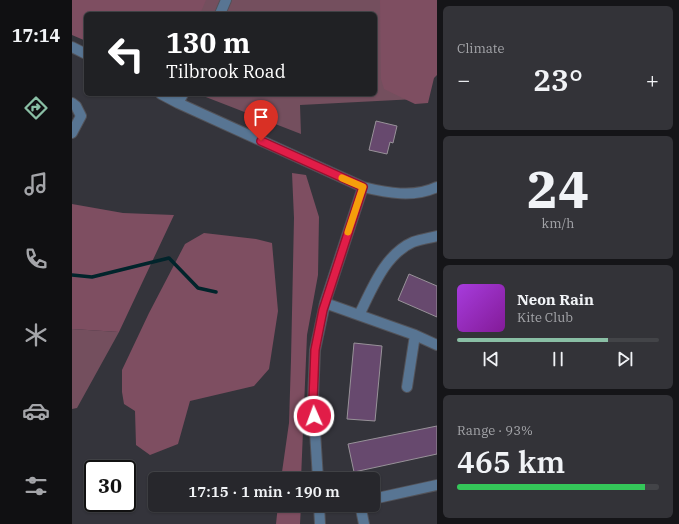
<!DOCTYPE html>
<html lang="en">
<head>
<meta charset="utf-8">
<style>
  body { margin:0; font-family:"IBM Plex Serif",serif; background:#333338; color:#f1f3f6; height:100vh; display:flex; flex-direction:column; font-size:15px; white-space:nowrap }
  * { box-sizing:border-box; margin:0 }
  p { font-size:13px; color:#a4a5a9 }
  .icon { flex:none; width:22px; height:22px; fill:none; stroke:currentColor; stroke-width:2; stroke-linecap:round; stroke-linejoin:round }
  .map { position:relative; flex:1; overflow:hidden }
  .details { display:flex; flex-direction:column; gap:6px; padding:6px; background:#151518; width:242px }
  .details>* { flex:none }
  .top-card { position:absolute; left:12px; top:12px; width:293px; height:84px; border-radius:6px; box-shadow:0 1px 3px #0004,0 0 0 1px #434448; background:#202124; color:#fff; overflow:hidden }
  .speed { position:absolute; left:12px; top:460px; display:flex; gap:8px; font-size:20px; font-weight:700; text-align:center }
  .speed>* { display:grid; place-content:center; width:52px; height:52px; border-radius:50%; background:#27272c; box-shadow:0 1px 3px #0004,0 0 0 1px #434448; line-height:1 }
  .speed .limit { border:2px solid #111; border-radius:6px; background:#fff; color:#111 }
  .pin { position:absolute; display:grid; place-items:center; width:34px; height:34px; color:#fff; margin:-41px -17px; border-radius:50% 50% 50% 0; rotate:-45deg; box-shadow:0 0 4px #0007 }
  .pin .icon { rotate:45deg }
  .me { position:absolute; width:44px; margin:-22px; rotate:358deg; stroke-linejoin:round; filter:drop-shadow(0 0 3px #0008) }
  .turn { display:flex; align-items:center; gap:14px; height:84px; padding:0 16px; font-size:18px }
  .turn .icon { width:52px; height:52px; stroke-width:2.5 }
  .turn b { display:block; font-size:28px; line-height:34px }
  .big { font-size:30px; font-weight:600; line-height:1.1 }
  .details .card { flex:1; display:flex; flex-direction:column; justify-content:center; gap:6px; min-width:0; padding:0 14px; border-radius:6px; background:#333338 }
  .details .dial { align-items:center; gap:0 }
  .dial b { font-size:52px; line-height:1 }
  .song { display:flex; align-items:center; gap:12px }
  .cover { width:48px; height:48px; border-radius:6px; background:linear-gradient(135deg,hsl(280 70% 55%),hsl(290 70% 35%)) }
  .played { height:4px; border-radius:2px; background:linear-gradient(90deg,#8abfa5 75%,#434448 75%) }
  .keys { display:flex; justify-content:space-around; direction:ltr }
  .heat { display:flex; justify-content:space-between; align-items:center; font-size:22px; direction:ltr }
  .charge { height:6px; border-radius:3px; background:linear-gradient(90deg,#34c759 93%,#434448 0) }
  .trip { position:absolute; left:76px; top:472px; width:232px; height:40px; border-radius:6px; background:#27272c; box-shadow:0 1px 3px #0004,0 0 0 1px #434448; font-weight:600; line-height:40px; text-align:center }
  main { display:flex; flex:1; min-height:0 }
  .menu { display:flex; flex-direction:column; width:72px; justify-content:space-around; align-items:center; background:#101012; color:#a4a5a9 }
  .menu .icon { width:28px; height:28px }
  .menu .current { color:#8abfa5 }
  .menu b { font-size:18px; color:#f1f3f6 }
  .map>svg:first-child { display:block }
  .green { fill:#744f5e }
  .forest { fill:#7e4e61 }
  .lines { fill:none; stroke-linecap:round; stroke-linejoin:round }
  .stream { stroke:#01242b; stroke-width:3.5 }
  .building { fill:#67496e; stroke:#989299 }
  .minor-casing { stroke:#525258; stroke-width:12 }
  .minor { stroke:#587593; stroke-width:10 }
  .route-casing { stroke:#92132f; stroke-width:10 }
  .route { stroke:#e11d48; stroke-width:7 }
  .slow { stroke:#f59e0b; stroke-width:7 }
</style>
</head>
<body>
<main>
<nav class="menu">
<b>17:14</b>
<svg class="icon current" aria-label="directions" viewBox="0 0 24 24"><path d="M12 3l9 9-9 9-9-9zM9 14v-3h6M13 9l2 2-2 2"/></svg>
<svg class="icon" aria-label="music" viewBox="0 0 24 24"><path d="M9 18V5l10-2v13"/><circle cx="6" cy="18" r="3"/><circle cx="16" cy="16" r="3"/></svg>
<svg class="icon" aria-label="phone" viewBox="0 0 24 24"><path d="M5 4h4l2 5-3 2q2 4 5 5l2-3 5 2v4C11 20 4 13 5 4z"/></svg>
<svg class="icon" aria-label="climate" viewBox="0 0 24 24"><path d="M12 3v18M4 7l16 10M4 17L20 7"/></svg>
<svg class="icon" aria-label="car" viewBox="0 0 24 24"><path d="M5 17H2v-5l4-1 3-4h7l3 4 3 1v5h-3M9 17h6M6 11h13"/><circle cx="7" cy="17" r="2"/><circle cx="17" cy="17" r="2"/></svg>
<svg class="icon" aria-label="filters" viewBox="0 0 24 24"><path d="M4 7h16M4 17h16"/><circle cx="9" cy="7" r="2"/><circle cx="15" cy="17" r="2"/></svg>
</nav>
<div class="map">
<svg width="365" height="524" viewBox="0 0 365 524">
  <rect width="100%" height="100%" fill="#34343b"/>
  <!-- green -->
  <path class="green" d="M113 0H335L344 99 228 105 229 134 126 94H303V14H106Z
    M0 329 47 332 5 408 0 409Z"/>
  <!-- forest -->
  <path class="forest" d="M0 0H134L128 14H14V41L0 35Z
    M308 0H365V75L362 78 356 103 343 104 312 89 309 79Z
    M220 173 234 175 247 217 246 275 235 335 229 479H209L217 423 219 360 222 218Z
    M0 204 51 213 102 215 47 332 0 329Z
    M132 233 184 239 200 243 206 311 197 369 182 386 118 401 106 444 78 455 64 445 63 411 52 404 50 392V370L77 313 113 244Z
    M206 505H229L228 524H204Z"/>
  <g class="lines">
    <!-- stream -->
    <path class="stream" d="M0 275 20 277 97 258 126 288 144 292"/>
  </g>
  <!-- building -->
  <path class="building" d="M304 121 325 126 321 143 318 142 315 154 297 150Z
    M337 274 365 286V317L326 300Z
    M282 343 310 346 303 421 275 419Z
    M365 426V454L282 472 276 444Z"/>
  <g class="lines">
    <!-- minor casing -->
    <g class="minor-casing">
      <path id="minor" d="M148 14 154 0
        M0 47 14 54
        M89 94 106 103 291 187C315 193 342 198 365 187
        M0 103 4 106 9 116 0 133
        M106 103 111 94
        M253 303 343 335 365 345
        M287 315C300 289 313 254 341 242 349 239 357 238 365 236
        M335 387 343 335
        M246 479 241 400 243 350 253 303 291 187
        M301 499 365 485
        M247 505 248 524
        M292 524 289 509 293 505"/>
    </g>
    <!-- minor -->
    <use href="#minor" class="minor"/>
  </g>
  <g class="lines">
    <!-- route casing -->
    <g class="route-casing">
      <path id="route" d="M189 141 291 187 251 310 243 350 241 400 242 416"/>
    </g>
    <!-- route -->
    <use href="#route" class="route"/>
    <!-- slow -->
    <path class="slow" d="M270 178 291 187 276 232"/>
  </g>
</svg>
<div class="speed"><div class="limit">30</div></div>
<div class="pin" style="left:189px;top:141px;background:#d93025"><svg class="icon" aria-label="arrive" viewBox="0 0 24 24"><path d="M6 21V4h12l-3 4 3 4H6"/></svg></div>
<svg class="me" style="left:242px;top:416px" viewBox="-20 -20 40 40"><circle r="17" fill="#e11d48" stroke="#fff" stroke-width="3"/><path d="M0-11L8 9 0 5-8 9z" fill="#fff"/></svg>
<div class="trip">17:15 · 1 min · 190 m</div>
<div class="top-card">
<div class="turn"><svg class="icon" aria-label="left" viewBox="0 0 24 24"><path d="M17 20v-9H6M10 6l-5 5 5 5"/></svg><div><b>130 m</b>Tilbrook Road</div></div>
</div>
</div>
<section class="details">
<div class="card"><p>Climate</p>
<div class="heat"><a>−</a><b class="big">23°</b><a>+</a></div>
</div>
<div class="card dial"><b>24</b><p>km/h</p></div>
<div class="card">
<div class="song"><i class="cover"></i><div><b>Neon Rain</b><p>Kite Club</p></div></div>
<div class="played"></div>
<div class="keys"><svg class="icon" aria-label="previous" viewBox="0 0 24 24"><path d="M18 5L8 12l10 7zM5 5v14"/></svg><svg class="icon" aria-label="pause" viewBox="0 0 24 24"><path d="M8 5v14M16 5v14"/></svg><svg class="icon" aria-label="next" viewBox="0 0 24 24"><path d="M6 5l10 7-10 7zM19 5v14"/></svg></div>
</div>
<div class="card"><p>Range · 93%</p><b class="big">465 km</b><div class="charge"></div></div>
</section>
</main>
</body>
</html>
